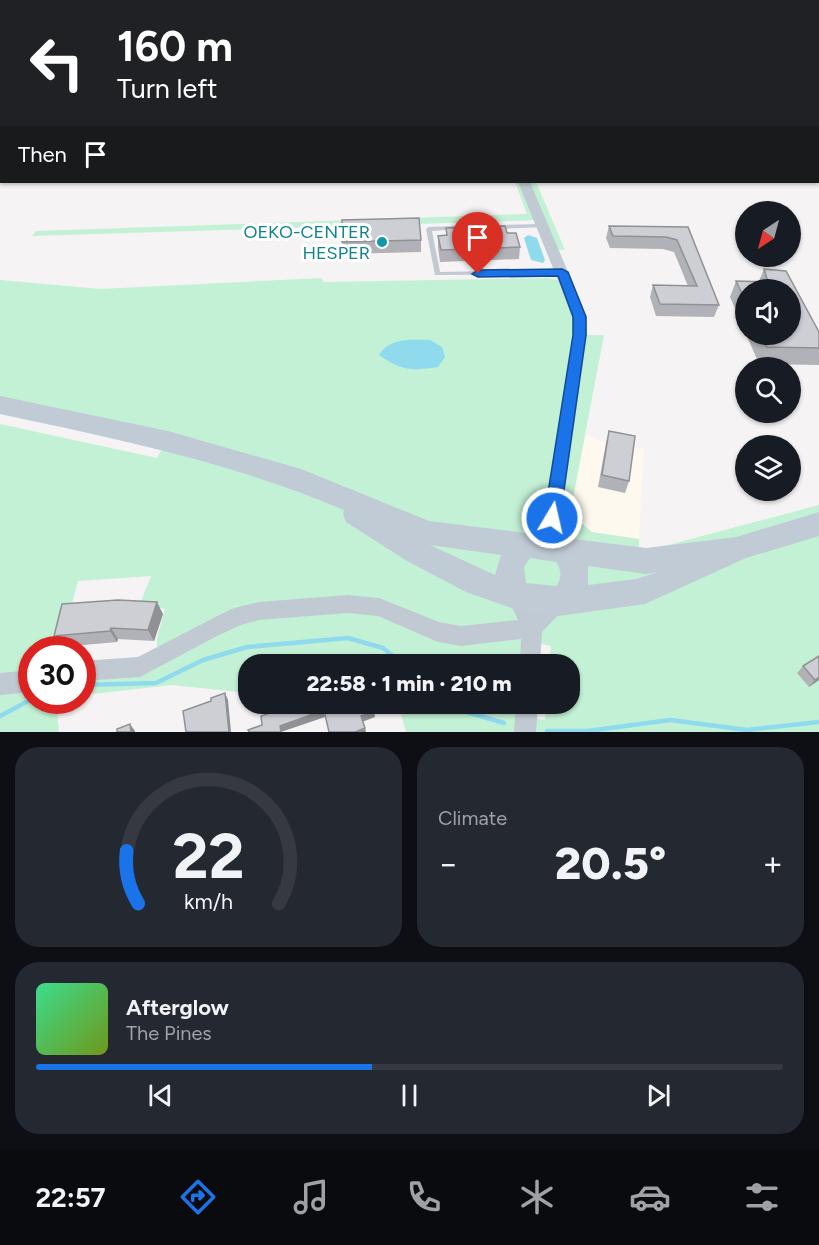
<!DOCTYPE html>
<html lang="en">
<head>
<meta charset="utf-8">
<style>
  body { margin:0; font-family:Figtree,sans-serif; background:#242831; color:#f1f3f6; height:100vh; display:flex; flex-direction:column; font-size:22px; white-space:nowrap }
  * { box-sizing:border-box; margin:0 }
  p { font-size:20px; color:#9ea1a6 }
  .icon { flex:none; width:33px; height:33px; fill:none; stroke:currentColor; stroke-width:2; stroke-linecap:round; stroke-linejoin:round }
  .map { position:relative; height:732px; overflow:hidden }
  .side { display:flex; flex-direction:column; gap:15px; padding:15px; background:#0d0f14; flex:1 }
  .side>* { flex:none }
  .banner { position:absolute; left:0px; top:0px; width:819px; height:183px; box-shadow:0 2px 4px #0004; background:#202124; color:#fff; overflow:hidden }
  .needle { width:39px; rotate:216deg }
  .tools { position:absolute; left:735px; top:201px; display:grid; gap:12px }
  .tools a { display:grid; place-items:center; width:66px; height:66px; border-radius:50%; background:#171b24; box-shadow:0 2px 4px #0004; font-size:30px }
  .speed { position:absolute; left:18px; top:636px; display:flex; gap:12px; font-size:30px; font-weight:700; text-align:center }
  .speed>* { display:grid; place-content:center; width:78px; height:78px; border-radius:50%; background:#171b24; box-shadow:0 2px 4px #0004; line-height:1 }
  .speed .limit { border:9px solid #d22; background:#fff; color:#111 }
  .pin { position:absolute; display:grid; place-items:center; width:51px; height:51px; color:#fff; margin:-62px -26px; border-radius:50% 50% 50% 0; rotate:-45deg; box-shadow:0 0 6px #0007 }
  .pin .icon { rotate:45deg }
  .me { position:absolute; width:66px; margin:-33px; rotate:9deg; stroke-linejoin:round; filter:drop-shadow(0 0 4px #0008) }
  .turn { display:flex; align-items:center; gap:21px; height:126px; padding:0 18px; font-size:27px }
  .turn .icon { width:78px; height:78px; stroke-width:2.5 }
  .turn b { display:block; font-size:42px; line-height:51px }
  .then { display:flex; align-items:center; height:57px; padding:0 18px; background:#0003; gap:12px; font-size:22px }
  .big { font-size:45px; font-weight:800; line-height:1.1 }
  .side .card { flex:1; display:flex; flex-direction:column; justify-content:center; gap:9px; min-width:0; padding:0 21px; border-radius:24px; background:#242831 }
  .side .dial { align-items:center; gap:0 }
  .dial svg { height:156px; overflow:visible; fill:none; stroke:#363941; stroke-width:7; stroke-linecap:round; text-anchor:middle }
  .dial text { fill:#f1f3f6; stroke:none }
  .song { display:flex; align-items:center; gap:18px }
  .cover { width:72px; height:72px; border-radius:9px; background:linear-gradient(135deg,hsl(150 70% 55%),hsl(80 70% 35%)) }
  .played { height:6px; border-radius:3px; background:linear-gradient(90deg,#1a73e8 45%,#363941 45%) }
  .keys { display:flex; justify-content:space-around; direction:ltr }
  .heat { display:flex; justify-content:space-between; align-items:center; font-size:33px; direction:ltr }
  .side .tiles { flex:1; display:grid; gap:15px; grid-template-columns:1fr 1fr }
  .card:last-child { grid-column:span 2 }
  .trip { position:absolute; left:238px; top:654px; width:342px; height:60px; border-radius:24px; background:#171b24; box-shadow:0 2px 4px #0004; font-weight:800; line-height:60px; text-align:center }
  .tabs { display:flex; height:96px; justify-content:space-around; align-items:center; background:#090b0e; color:#9ea1a6 }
  .tabs .icon { width:42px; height:42px }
  .tabs .current { color:#1a73e8 }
  .tabs b { font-size:27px; color:#f1f3f6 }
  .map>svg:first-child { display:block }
  .commercial { fill:#fdf9ef }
  .green { fill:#c3f1d5 }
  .water { fill:#90daee }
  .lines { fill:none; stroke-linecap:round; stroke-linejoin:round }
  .stream-far1 { stroke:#90daee; stroke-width:2 }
  .stream { stroke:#90daee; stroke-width:4.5 }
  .service { fill:#c1cad2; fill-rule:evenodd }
  .minor { fill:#c1cad2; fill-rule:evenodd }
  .secondary { fill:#c1cbd6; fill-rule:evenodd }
  .wall { fill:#b0b2b7 }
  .shaded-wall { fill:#909195 }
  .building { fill:#cdcfd5; stroke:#909195; stroke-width:1.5 }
  .route { fill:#1a73e8; stroke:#114b97; stroke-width:1.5 }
  .culture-dot { fill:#0f9aa8; stroke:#fff; stroke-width:2 }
  .labels { text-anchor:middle; stroke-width:6; stroke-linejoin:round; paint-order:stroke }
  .culture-label { font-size:18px; fill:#0d838f; stroke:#fff; text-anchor:end }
</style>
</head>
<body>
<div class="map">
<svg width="819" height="732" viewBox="0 0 819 732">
  <rect width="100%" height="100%" fill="#f5f3f3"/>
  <!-- commercial -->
  <path class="commercial" d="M586 434 600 441 644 449 639 539 592 532 570 514Z"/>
  <!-- green -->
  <path class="green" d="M515 182H536L565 250 552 249 540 220 32 236 36 231 527 214Z
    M322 278 323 282 548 278 566 282 580 335H604L570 514 592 532 639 539V550L646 551 819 505V732H406L398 704H515L514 715 545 720 546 704H570V664H549L551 646 532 642 530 664H249L248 693 172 685 83 695V671L157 659V638L165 609 140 604 151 576 78 581 60 648 32 650V700L56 701 59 732H0V424L157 458 169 436 0 402V280L100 289Z"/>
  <!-- water -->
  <path class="water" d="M528 235 537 238 545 260 543 263 531 260 524 238Z
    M430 340 442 347 445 357 438 367C411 371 402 371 379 355 391 337 410 340 430 340Z"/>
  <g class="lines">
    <!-- stream-far1 -->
    <path class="stream-far1" d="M457 0 463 2"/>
    <!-- stream -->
    <path class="stream" d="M82 685 156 683 203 660 247 647 348 638 383 648 403 664
      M448 704 453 708 504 723
      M0 716 32 699
      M547 731H588L670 720 747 730 819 722"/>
    <!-- service -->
    <path class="service" d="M543 224 545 225V227L497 229 494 227 497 225Z
      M455 226 458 228 457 229 432 231 440 272 562 270 565 272 562 274 435 275 426 229 429 227Z"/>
    <!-- minor -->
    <path class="minor" d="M410 0H418L419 2H411Z
      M518 182H530L587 317V335L561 518 573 550 571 556 564 558 557 556 549 534C540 543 534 554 520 550L518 544 544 515 573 335V317Z
      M517 587 524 590 535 612 551 596 558 593 565 596 568 602 565 608 542 632 540 664H520L521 639 461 646 438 642 378 616 348 613 259 620 241 625 217 636 140 677 82 681V661L138 657 231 609 259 602 348 595 379 598 439 622 461 626 518 620 507 596 510 590Z
      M32 670V692L0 695V673Z
      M516 704H538L536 732H514Z"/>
    <!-- secondary -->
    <path class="secondary" d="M0 396 168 431 301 469 429 521 646 548 736 537 819 512V536L746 558 645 604 558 616 517 610 466 592 407 561 346 522 343 514 344 510C234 463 117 439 0 414ZM430 545 501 555 495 575ZM530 558 556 562C562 570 562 579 556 586L526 583 524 567ZM588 566 646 574 658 572 636 579 588 585Z"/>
  </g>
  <!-- wall -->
  <path class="wall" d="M609 226 688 227 719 305 714 317 656 316 650 297 653 285 688 286 674 252 663 249 610 248 606 238Z
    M446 228 520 247 519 259 440 262 438 248V236L446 235Z
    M421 240V252L343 254 342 242Z
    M764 269 819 332V365L759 364 746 334H790L746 290V333L730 297 736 281H759Z
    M609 431 629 481 625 493 598 487 606 443Z
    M163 614 154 641 118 639 117 642 62 647 54 636Z
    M803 666 819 680 809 687 797 673Z"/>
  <!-- shaded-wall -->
  <path class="shaded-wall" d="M157 602 163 614 154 641 148 630Z
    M111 628 118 639 117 642 110 631Z
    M819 677V680L809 687 815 680Z
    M225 693 228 700 231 732H229Z
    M324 710 325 717 281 732 280 726Z
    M374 711 375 717 362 722 361 716Z
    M130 724 135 731V732H131Z
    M365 728 366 732H355Z"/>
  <!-- building -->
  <path class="building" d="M419 218 421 240 342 242V220Z
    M505 226 507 233H516L520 247 441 250 438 236 447 235 446 228Z
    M609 226 688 227 719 305 660 304 653 285 697 286 677 240 666 237 613 236Z
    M764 269 786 271 819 332V348L767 347 761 334H790V290H746V302L736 281 768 282Z
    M609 431 635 436 629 481 602 475Z
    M118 600 157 602 148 630 111 628 110 631 54 636 62 604Z
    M819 656V677L815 680 803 666Z
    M225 693 229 732H186L183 711 211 701V698Z
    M275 704H372L374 711 361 716 365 728 355 732H329L324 710 280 726 281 732H249L248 730 262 725 261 716 276 711Z
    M130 724 131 732H117V729Z"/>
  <!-- route -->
  <path class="route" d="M562 269 568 272 586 317V335L560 518 558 523H547L544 518 573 335V317L558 276 478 277 472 274 478 270Z"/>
  <!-- markers -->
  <circle class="culture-dot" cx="382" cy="242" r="6"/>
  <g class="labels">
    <!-- culture labels -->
    <g class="culture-label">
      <text x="370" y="238">OEKO-CENTER<tspan x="370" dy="21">HESPER</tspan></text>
    </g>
  </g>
</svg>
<div class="tools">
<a><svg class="needle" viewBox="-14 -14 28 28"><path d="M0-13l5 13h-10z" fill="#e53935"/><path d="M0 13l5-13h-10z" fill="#9ea1a6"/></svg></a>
<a><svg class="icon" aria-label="sound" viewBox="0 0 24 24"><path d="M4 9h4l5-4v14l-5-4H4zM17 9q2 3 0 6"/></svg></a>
<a><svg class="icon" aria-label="search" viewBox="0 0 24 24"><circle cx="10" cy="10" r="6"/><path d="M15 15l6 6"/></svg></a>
<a><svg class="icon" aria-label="layers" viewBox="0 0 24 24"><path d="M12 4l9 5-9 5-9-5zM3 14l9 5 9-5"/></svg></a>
</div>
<div class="speed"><div class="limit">30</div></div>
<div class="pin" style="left:478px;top:274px;background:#d93025"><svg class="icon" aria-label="arrive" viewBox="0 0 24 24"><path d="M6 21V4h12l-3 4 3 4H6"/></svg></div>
<svg class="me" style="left:552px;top:518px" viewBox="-20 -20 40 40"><circle r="17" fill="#1a73e8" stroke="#fff" stroke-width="3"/><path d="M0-11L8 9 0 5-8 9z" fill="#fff"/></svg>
<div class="trip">22:58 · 1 min · 210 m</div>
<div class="banner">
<div class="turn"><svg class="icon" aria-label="left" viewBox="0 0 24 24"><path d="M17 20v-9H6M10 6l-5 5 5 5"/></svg><div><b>160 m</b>Turn left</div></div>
<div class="then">Then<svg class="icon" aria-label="arrive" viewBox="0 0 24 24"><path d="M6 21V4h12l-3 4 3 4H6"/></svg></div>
</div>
</div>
<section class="side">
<div class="tiles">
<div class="card dial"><svg viewBox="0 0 100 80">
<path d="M14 69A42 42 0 1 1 86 69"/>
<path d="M14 69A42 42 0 0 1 8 42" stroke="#1a73e8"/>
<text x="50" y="56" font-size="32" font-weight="700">22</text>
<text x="50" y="72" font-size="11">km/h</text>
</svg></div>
<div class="card"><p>Climate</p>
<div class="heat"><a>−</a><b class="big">20.5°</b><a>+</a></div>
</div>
<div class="card">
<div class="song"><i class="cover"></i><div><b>Afterglow</b><p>The Pines</p></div></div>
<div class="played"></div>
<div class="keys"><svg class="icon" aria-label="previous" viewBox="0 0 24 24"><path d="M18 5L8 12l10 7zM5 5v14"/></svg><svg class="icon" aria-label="pause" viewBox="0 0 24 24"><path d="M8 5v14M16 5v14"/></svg><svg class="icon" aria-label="next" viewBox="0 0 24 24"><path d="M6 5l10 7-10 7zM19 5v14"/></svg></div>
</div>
</div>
</section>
<nav class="tabs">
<b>22:57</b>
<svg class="icon current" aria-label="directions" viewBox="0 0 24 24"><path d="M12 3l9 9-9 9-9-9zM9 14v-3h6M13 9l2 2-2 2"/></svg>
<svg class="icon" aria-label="music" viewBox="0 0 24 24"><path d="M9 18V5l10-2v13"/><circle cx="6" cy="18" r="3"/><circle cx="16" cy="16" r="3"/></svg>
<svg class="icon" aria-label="phone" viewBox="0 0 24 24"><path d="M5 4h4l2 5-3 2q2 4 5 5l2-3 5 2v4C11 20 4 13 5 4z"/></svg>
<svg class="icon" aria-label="climate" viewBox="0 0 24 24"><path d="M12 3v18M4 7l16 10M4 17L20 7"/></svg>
<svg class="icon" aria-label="car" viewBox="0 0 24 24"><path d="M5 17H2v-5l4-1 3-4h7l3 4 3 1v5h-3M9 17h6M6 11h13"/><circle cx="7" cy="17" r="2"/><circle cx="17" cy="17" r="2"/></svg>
<svg class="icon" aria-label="filters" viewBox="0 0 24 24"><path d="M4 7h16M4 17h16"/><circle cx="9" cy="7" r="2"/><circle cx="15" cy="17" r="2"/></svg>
</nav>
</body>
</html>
